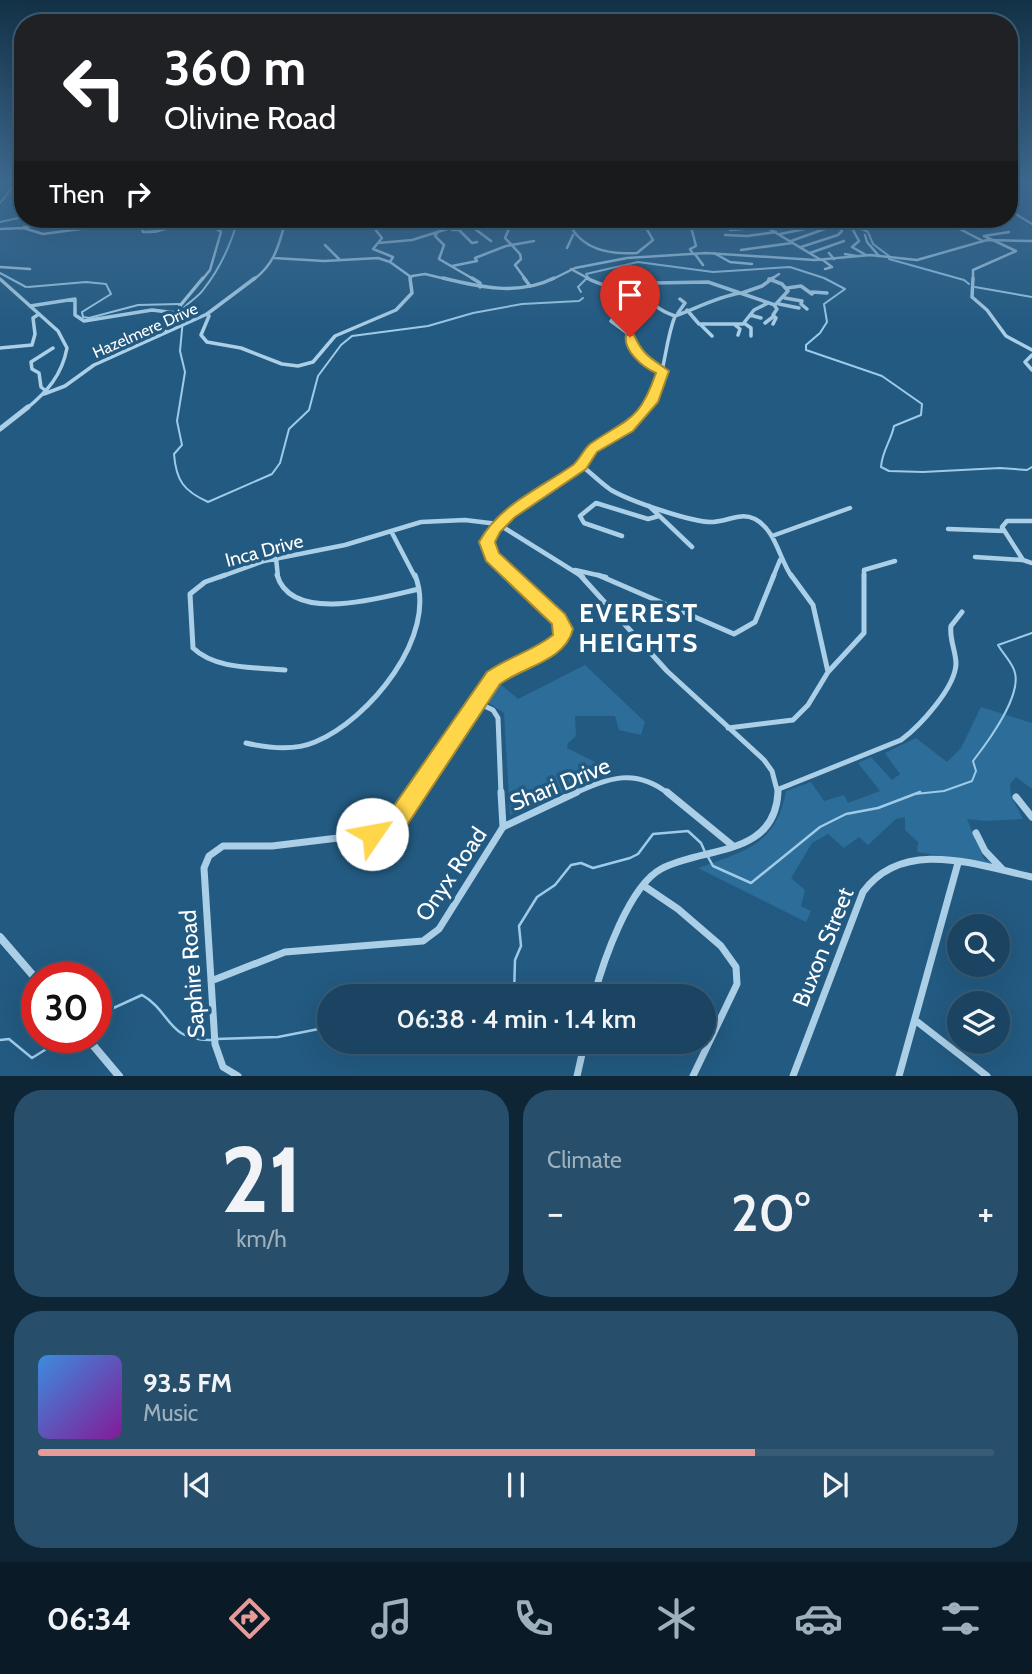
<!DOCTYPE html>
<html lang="en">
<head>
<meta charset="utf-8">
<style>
  body { margin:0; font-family:Cabin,sans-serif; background:#274e6a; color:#f1f3f6; height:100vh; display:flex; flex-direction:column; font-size:26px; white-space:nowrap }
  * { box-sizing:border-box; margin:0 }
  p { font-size:23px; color:#9fb0bd }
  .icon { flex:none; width:38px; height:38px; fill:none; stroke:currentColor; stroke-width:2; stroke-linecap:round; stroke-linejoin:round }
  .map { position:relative; height:1076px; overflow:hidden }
  .drawer { display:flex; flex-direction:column; gap:14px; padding:14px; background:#0e2535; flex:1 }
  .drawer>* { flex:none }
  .hud { position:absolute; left:14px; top:14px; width:1004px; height:214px; border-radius:28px; box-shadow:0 7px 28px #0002,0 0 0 2px #385c76; background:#202124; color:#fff; overflow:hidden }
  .fabs { position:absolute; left:947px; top:914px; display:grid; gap:14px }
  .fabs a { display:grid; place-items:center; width:63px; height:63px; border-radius:50%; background:#1a4461; box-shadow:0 7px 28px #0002,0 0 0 2px #385c76; font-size:35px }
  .speed { position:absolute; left:21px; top:962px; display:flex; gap:14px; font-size:35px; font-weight:700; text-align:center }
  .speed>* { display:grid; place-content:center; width:91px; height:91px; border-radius:50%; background:#1a4461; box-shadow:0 7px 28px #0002,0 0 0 2px #385c76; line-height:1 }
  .speed .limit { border:10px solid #d22; background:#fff; color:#111 }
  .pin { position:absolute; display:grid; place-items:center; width:60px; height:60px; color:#fff; margin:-72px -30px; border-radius:50% 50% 50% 0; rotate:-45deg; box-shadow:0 0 7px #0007 }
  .pin .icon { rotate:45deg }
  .me { position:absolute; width:77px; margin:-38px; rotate:57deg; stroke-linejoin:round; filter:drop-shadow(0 0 5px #0008) }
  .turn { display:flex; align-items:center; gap:24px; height:147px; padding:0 35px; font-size:32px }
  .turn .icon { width:91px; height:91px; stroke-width:2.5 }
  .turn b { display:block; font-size:49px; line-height:60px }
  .then { display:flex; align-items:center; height:66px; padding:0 35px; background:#0003; gap:14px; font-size:26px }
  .big { font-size:52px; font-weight:600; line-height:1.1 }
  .drawer .tile { flex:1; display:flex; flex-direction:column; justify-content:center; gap:10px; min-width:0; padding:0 24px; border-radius:28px; background:#274e6a }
  .drawer .dial { align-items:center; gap:0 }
  .dial b { font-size:91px; line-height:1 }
  .song { display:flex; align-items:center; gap:21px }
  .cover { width:84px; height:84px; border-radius:10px; background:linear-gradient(135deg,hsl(210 70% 55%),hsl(290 70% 35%)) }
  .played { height:7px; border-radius:4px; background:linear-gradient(90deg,#e69b98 75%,#385c76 75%) }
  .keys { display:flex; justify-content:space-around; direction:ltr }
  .heat { display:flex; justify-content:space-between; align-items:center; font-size:38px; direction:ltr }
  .drawer .tiles { flex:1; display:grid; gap:14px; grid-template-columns:1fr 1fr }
  .tile:last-child { grid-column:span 2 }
  .trip { position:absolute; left:317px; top:984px; width:399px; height:70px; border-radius:35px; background:#1a4461; box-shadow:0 7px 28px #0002,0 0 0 2px #385c76; font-weight:600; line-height:70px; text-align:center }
  .menu { display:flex; height:112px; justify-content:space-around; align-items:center; background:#0a1b27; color:#9fb0bd }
  .menu .icon { width:49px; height:49px }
  .menu .current { color:#e69b98 }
  .menu b { font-size:32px; color:#f1f3f6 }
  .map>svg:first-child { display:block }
  .green { fill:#2d6d99 }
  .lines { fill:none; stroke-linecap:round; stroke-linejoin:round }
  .stream-far1 { stroke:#9ecbe8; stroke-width:2 }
  .stream { stroke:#9ecbe8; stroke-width:2.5 }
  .minor-far4 { stroke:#aacfe7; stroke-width:2.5 }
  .minor-far3 { stroke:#aacfe7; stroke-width:3.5 }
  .minor-far2 { stroke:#aacfe7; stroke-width:4.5 }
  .minor-far1 { stroke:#aacfe7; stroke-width:5 }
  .minor { stroke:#aacfe7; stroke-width:7 }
  .tertiary-far3 { stroke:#aacfe7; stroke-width:2.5 }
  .tertiary-far2 { stroke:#aacfe7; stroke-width:3.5 }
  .tertiary-far1 { stroke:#aacfe7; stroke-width:5 }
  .tertiary { stroke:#aacfe7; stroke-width:8 }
  .route { fill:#ffd54a; stroke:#a68a30; stroke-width:2 }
  .labels { text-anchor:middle; stroke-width:7; stroke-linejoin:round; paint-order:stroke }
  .far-street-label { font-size:16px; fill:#fff; stroke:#235a81 }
  .street-label { font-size:19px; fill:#fff; stroke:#235a81 }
  .near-street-label { font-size:23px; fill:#fff; stroke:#235a81 }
  .district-label { font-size:26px; font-weight:bold; letter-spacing:2px; fill:#fff; stroke:#235a81 }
</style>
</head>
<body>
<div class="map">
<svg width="1032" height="1076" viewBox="0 0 1032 1076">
  <rect width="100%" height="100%" fill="#235a81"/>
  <!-- green -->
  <path class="green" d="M585 665 645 722 641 735 619 730 615 716H575L576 736 568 743 567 748 605 767V774L510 815 504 713 484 700 497 681 518 699Z
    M981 707 1032 723V789L1016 777 1010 784 1011 796 1023 819 985 821 967 819 984 859 994 864 917 852 918 842 905 830V817L896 819 868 845 859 837 844 848 828 834 812 843 791 878 805 890 801 906 811 911 806 922 698 868C744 851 776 846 786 791L811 782 824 801 844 795 848 803 880 791 858 763 871 757 892 780 900 774 885 753 916 738 947 762 961 748Z"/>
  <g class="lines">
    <!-- stream-far1 -->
    <path class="stream-far1" d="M1010 194 1019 198 1010 203 1017 207 1014 213 1032 224
      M0 203 18 180
      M238 219C231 244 219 270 203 290 196 300 183 304 180 314L183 319 180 351 185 372 177 421 182 445 174 454C176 481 184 491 208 502L272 474 280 463 289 429 309 410 318 376 341 345 352 336 428 326 473 313 522 304 579 301 583 298
      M840 219 868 232 873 244 889 256
      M0 222 23 217
      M889 259 964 280 969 284
      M0 273 26 287
      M28 287 86 282 106 284 111 294 82 312 83 317 89 318 138 305 179 304
      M975 287 1032 297
      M581 292 578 287 588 277 586 274 638 262 713 272 790 267 824 278 845 289 824 304 827 322 820 333 806 345V350L882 376 922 404 921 415 894 426C891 441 882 451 881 467L889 471 923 472 1000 468 1027 470 1032 467
      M915 794 944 791 972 781 976 771 973 761C987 743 1021 697 1015 673 1013 663 1003 654 998 645L1032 633"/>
    <!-- stream -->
    <path class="stream" d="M708 857 713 866 751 883 820 827 846 814 878 808 920 792
      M514 996 515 960 521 946 519 926 537 897 555 885 571 865 581 863 593 868 630 858 638 854 653 834 688 831 701 843 705 852
      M96 1016 142 995C171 1011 167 1041 211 1040
      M216 1039 278 1037 329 1027
      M0 1040 9 1039 32 1058 64 1038
      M402 1041 410 1052C436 1055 459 1054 482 1041"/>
    <!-- minor-far4 -->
    <path class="minor-far4" d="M374 219 371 224 382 238 373 249 393 257 390 262
      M492 219 511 224 505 238 520 254 521 259 515 265 526 280
      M567 219C579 249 607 255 637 253
      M689 219 696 246 690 249 693 254
      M753 219 821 260
      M724 220 748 219
      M840 220 852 228 859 241 852 247 866 255
      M713 222 726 225 757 223
      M759 222 785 219
      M467 223 491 241
      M948 223 983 241
      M511 224 516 220
      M24 227 76 223 86 219
      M770 228 794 225 808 219
      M0 229 23 228 43 234 133 222 140 223 143 232C159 233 171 229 184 219
      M452 230H459L472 243 477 242
      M730 230 768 227
      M437 233 435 236 444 245 439 259 475 280
      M780 234 805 229 817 223
      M725 235 747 236 776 232
      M865 235 867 242 879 256
      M791 241 833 226 824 219
      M378 243 412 240 479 219
      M325 245 339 259
      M801 247 838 235 842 231 840 229
      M567 248 573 235
      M741 250 792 243
      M637 253 653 240 641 219
      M714 253 730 262 752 264
      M810 253 844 241
      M829 253 834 259
      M695 254 703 265
      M845 254 856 256
      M274 258 324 261 378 258 390 262 411 277
      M823 260 832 267 825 269
      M452 266 477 261 475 258 506 246 534 241
      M0 267 30 269
      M571 269 591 280
      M769 279 772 280
      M202 280 210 270 221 232 203 219
      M253 280C275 264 279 245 286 219
      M770 280 779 274
      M973 280V270L1016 251 984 236 1009 232"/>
    <!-- minor-far3 -->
    <path class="minor-far3" d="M472 278 480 283V287
      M524 278 530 286
      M587 278C606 289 629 289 646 299 659 307 657 310 675 316
      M973 278 972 297 987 310 1006 336 1032 350
      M654 283 708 282 775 305 788 291 782 284 769 279
      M787 288 801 286 812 294
      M812 292 827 293
      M742 293 762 286 773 278
      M785 298 802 301 801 304 807 309
      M652 304 622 307 611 321 630 335C633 353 646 364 663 371
      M779 304 799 308
      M30 306 75 299V315L84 321 152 310 176 313
      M687 310 699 324H743L754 310 768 303
      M678 313 685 303 680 299
      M207 314 255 278
      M750 315 761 318
      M744 323 751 328V336
      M765 323 774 316
      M773 324 776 318 773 315 777 309 774 305
      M701 325 712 336
      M735 325 740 329 738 335
      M160 334 175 321 179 307 203 278
      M0 348 32 345 35 334 33 318 39 314
      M1032 355 1025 362 1032 370
      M46 391 41 387 39 373 32 369 31 362 53 348
      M646 409C666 382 663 347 675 316 697 308 717 297 740 293"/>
    <!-- minor-far2 -->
    <path class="minor-far2" d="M582 466C592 474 601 483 611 490 630 501 693 523 713 522 729 521 740 512 755 519 776 530 779 559 792 577
      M649 506 692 547
      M1032 521H1007L1002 527 1023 560 1032 563
      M948 529 1004 531
      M391 531 415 577
      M622 536 584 523 580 516 596 503 648 519 659 516
      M772 536 850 508
      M975 557 1022 560
      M276 558 278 577
      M575 570 606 577
      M220 577 264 561 345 545 421 522 465 520 498 524 487 542 498 562 513 577
      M583 577 498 524 515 509 581 466 595 446 629 428 647 407
      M773 577 780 560
      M864 577V570L895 561"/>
    <!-- minor-far1 -->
    <path class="minor-far1" d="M225 575 205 582 190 594 193 648C216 670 256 667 285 670
      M277 575C292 625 384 597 419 589
      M580 575 667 671 764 760 772 771 778 794
      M598 575 734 634 755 622 774 575
      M791 575 813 605 828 672
      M476 702 493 710 498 718 501 794
      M728 728 793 720 808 705 828 672 864 633V575
      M246 743C268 748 294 751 315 742 369 720 439 635 415 575
      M779 789 901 740C920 726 955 688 956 664 956 651 949 639 951 626L962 612
      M415 794 494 678 556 644 564 629 547 607 511 575
      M573 794C609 778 635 767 669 794"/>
    <!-- minor -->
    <path class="minor" d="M667 792 733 846
      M1016 797 1032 817
      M503 827 577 792
      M976 833 985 851 1003 870
      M644 886 678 909 721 946 736 967 737 984 693 1076
      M211 981 285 952 423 941 439 929 503 827 501 792
      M594 996C603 962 629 886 661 869 703 846 775 858 778 792
      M915 1020 987 1076
      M238 1076 223 1067 215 1044 204 868 209 856 223 846H272L371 834 388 828 416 792
      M577 1076 585 1041
      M793 1076 863 892C903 837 977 865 1032 877
      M899 1076 958 863"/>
    <!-- tertiary-far3 -->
    <path class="tertiary-far3" d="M410 280 412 276 425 274 450 280
      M551 280 575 268 627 258 706 253 815 260 870 255 917 260 987 240 1032 241"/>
    <!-- tertiary-far2 -->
    <path class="tertiary-far2" d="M443 278C479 287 519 296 554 278
      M0 279 58 331 67 348C62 375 47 392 26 409
      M207 314 209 316 201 335 207 342 241 348 282 364 298 366 313 362 335 336 396 310 412 293 410 278
      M44 394 65 386 94 365 207 314"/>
    <!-- tertiary-far1 -->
    <path class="tertiary-far1" d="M0 429 28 407"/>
    <!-- tertiary -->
    <path class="tertiary" d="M0 937 37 980
      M87 1038 119 1076"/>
  </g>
  <!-- sky -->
  <linearGradient id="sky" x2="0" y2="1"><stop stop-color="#133247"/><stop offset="0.55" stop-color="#3f6b92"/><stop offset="1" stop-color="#3f6b92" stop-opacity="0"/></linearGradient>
  <rect width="1032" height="330" fill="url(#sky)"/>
  <!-- route -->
  <path class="route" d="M626 335H634C644 357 652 358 669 371L658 402 633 431 597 452 586 469 515 517 500 532 495 542 499 553 565 614 573 629C565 661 525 666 500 684L407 825C396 836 386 840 372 845L363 842 360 834 363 826 381 819 391 810 487 672C508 657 533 651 553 635L552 624 486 561 479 542C500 504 539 489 573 465 580 459 583 450 590 444 629 417 639 422 656 373 642 367 623 350 626 335Z"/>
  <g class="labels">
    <!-- far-street labels -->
    <g class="far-street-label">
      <text transform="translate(145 330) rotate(-24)" y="6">Hazelmere Drive</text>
    </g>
    <!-- street labels -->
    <g class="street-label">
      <text transform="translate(264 550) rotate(-15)" y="7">Inca Drive</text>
    </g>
    <!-- near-street labels -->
    <g class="near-street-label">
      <text transform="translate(560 784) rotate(-22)" y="8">Shari Drive</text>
      <text transform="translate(451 874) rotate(-56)" y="8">Onyx Road</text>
      <text transform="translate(823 947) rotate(-68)" y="8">Buxon Street</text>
      <text transform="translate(192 974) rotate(-94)" y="8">Saphire Road</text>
    </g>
    <!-- district labels -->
    <g class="district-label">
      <text x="639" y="622">EVEREST<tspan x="639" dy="30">HEIGHTS</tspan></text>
    </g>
  </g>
</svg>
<div class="fabs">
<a><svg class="icon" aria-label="search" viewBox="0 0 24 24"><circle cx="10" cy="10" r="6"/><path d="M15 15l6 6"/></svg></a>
<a><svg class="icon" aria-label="layers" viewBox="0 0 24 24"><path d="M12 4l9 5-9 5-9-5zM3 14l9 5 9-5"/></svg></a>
</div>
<div class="speed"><div class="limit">30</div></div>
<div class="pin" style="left:630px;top:337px;background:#d93025"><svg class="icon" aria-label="arrive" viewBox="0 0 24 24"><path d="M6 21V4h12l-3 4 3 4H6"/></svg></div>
<svg class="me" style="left:372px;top:834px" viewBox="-20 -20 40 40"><circle r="19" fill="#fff"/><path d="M0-13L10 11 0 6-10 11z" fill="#ffd54a"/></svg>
<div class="trip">06:38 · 4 min · 1.4 km</div>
<div class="hud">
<div class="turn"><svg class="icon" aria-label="left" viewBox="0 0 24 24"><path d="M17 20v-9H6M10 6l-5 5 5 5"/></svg><div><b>360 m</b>Olivine Road</div></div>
<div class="then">Then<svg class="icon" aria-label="right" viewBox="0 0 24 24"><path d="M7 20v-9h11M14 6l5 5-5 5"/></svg></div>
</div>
</div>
<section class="drawer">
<div class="tiles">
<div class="tile dial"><b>21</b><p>km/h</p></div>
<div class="tile"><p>Climate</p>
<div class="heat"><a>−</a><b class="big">20°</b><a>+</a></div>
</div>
<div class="tile">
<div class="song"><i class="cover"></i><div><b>93.5 FM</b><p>Music</p></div></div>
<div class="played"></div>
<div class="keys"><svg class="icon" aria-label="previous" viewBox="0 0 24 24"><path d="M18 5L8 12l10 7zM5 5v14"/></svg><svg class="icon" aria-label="pause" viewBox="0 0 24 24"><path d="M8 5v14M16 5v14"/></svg><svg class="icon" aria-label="next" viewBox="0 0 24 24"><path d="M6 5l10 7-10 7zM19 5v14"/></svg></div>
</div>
</div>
</section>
<nav class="menu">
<b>06:34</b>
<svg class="icon current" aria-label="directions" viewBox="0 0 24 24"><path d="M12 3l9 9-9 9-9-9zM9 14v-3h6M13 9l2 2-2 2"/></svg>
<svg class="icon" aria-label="music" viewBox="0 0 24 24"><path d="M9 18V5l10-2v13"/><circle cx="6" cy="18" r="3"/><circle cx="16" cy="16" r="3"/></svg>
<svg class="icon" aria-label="phone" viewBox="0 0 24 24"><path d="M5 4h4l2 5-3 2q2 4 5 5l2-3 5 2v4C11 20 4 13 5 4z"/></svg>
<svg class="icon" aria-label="climate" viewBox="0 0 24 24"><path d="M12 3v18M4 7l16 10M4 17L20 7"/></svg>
<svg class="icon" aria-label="car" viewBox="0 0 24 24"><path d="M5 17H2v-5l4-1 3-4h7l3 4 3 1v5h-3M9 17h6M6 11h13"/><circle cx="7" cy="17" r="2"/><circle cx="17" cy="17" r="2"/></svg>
<svg class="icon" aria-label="filters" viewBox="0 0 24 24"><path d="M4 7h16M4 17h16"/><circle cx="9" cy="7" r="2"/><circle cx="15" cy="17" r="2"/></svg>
</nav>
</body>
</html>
